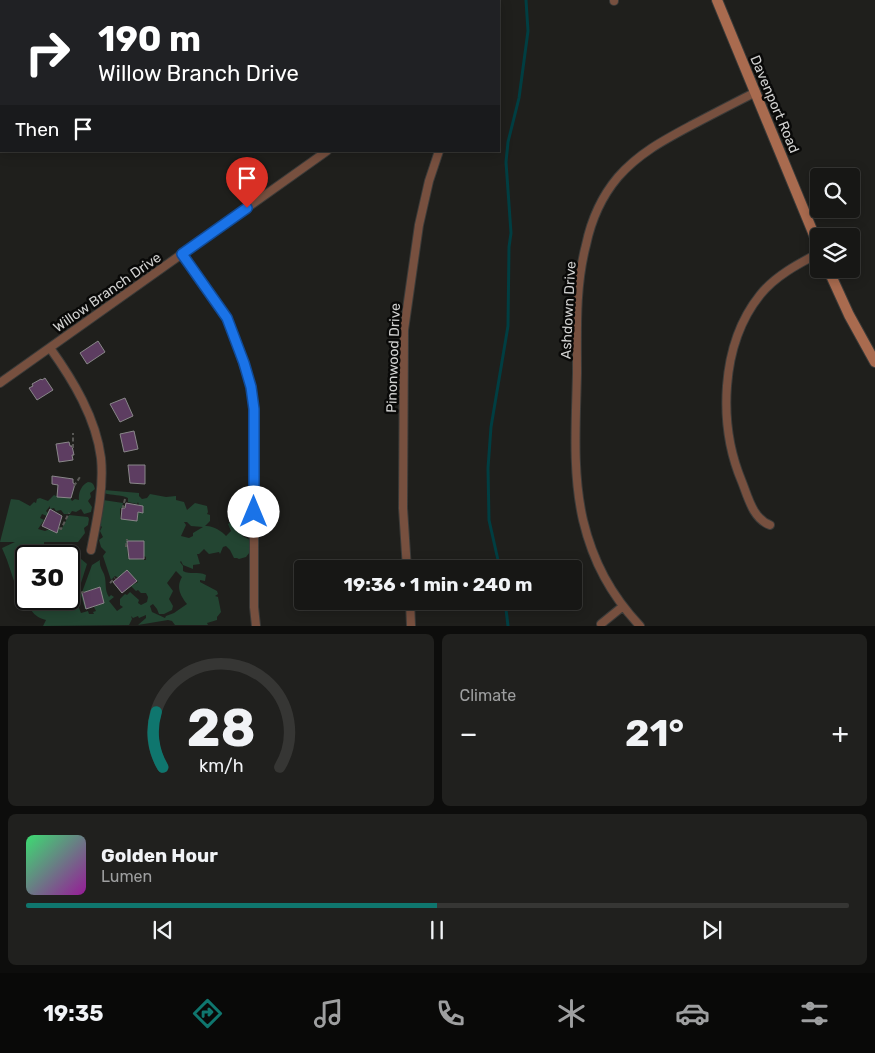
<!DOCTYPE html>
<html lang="en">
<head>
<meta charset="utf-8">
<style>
  body { margin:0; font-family:Rubik,sans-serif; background:#20201e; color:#f1f3f6; height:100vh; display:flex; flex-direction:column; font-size:19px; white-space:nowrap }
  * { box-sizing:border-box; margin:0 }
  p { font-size:16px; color:#9e9fa0 }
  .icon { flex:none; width:28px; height:28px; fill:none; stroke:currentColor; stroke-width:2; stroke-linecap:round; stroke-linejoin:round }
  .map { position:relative; height:626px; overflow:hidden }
  .details { display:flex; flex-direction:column; gap:8px; padding:8px; background:#0d0d0c; flex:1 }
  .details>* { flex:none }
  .top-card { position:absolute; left:0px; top:0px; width:500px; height:152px; box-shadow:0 2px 12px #0003,0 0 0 1px #363634; background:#202124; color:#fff; overflow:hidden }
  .tools { position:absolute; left:810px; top:168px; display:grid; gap:10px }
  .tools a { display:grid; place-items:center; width:50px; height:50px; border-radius:5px; background:#171715; box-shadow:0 2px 12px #0003,0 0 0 1px #363634; font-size:25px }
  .speed { position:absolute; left:15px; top:545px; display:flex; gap:10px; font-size:25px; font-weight:700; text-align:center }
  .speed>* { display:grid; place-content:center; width:65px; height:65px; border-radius:50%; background:#171715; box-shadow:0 2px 12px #0003,0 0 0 1px #363634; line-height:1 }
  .speed .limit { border:2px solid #111; border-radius:8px; background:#fff; color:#111 }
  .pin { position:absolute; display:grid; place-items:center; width:42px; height:42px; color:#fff; margin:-51px -21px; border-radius:50% 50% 50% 0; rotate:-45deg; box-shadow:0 0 5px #0007 }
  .pin .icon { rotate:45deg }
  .me { position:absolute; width:55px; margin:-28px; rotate:0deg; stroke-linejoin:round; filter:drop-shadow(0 0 4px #0008) }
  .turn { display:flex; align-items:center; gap:18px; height:105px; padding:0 15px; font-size:22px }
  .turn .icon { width:65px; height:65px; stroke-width:2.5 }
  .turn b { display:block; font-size:35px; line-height:42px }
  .then { display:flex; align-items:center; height:48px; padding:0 15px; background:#0003; gap:10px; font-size:19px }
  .big { font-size:38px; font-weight:700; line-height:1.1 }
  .details .card { flex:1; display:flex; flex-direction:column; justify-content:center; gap:8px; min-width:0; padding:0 18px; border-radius:8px; background:#20201e }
  .details .dial { align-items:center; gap:0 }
  .dial svg { height:130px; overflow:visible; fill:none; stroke:#363634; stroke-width:7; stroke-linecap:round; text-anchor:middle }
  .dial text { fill:#f1f3f6; stroke:none }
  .song { display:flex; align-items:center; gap:15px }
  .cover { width:60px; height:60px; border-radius:8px; background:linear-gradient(135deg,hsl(140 70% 55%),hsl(300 70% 35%)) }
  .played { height:5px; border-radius:2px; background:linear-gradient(90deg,#0f766e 50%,#363634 50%) }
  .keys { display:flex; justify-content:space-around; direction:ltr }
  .heat { display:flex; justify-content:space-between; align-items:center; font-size:28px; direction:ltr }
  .details .tiles { flex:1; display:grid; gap:8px; grid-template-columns:1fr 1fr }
  .card:last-child { grid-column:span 2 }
  .trip { position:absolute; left:294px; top:560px; width:288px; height:50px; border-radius:5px; background:#171715; box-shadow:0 2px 12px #0003,0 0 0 1px #363634; font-weight:700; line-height:50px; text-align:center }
  .dock { display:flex; height:80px; justify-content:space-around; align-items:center; background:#090908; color:#9e9fa0 }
  .dock .icon { width:35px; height:35px }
  .dock .on { color:#0f766e }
  .dock b { font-size:22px; color:#f1f3f6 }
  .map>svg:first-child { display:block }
  .green { fill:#234532; fill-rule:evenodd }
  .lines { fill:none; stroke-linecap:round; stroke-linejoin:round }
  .stream { stroke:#003e42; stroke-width:3 }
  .building { fill:#5d3d61; stroke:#898789 }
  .lane-casing { stroke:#3b3b39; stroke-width:6 }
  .street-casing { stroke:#3b3b39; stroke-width:10 }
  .secondary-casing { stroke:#3b3b39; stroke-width:12 }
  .path { stroke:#585855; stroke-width:2; stroke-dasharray:4 2.5; stroke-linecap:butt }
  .lane { stroke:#77503f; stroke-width:4 }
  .street { stroke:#77503f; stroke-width:8 }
  .secondary { stroke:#a96b4f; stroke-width:10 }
  .route-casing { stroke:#114b97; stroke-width:12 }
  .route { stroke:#1a73e8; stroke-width:9 }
  .labels { text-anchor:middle; stroke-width:5; stroke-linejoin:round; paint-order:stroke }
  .street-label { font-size:14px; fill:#d1d1d0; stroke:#090908 }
</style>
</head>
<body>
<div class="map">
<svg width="875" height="626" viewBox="0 0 875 626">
  <rect width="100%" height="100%" fill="#1f1f1c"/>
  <!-- green -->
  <path class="green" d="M88 482C93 482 94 485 95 489L90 493 91 497 88 501 92 507 91 512 84 514 81 509 76 512 72 511 70 514H64L61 510 56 511 54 508 50 509V506L46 511 48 513 47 516 42 514 40 518 44 520 38 529 45 531 50 529 56 533 58 529 61 530 69 515 88 517 89 519 88 525 84 528 85 533 78 542H44V547L31 549V556H26V599H69V559L74 553 87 564 74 605 79 608 81 613 88 611 89 614H94L93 612 96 611 94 607 104 603 99 587 82 593 86 609H85L81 595 92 565 100 560C99 566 102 570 104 574 107 582 104 590 109 597L111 595 114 597 109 601 117 611 123 607 120 605V599L125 594 127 595 130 592 139 600 138 603 141 605 147 602 148 597 146 593H141L138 590 136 591 131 586 138 582 127 570 119 578 115 576 111 580 103 556 106 552 101 547 99 540 103 537 100 531 102 527 99 524 103 500 123 503 122 509 120 508V519L137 521 138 512 143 513V506L139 505 138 502 137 504 128 502V498C120 494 113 496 104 493V490L139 493V496L142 499 147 498 150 494 166 497 176 496V500L184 502 187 510 195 503 207 506 208 512 207 514 210 515V521L205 526C212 525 222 531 226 536L231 531 228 524 235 518 243 514V516L250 519 251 527 242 536 250 540 253 548 246 557 239 559 237 558H234L230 550 226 546 223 547 220 554 219 552 209 554 204 549 199 554H197L200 564 193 565V569L183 565 181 561 180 562 183 566V571C190 575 198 571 206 575L205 581 200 580V582L217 591 218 594 215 596 218 597 221 612 217 617V620L207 623 208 625H175L172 621 168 620 138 625 146 618V615L139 618 138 616 133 618 131 616 132 619 129 625 43 626 46 620C28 615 31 605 22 591L18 593 7 560 2 548 15 542H0L11 499 19 500 30 506 34 502 36 503 37 499 40 498 48 501 54 495 58 497 70 498 72 501 75 499 79 500C78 494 81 485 88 482ZM184 522H187L191 526 203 527 193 533V536L189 538 181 536 186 525ZM127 541H144V556L146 557V560L128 558ZM176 571 182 577C176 587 180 595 187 604L174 613 166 616 165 618 152 612 150 606 153 604 157 609 159 614H164L172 610 173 606 169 599 173 591 167 583Z
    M49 546 73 548 75 550 69 557 44 556 45 554 50 553Z"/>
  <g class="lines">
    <!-- stream -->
    <path class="stream" d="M500 569 489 520 488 468 491 427 508 326 509 247 511 233 506 162 508 142 519 98 528 31 526 0
      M505 601 508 626"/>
  </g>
  <!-- building -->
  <path class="building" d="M98 341 105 352 87 364 80 353Z
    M45 378 53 390 37 400 29 388 33 386 32 384 41 379 42 380Z
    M125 398 133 416 120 422 110 404Z
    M134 431 138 449 124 452 120 434Z
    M69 442 70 446H72L74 455H72L73 460 59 462 56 444Z
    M128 465H145V484L130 483Z
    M52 476 73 479V483L75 484 71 498 57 497 58 485 52 484Z
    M126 503 143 506V513L138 512 137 521 121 519 122 508H125Z
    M50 509 62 516 57 533 42 526Z
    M127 541H144V559H129Z
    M46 546 48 555 45 556H31L30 549Z
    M127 570 137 581 122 593 113 582Z
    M100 587 104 603 86 609 82 593Z"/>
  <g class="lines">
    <!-- lane casing -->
    <g class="lane-casing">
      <path id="lane" d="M0 31 1 32"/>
    </g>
    <!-- street casing -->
    <g class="street-casing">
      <path id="street" d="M444 0V1
        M614 0V1
        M182 253 227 318 232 330 251 387 254 409V607L256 626
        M50 348C73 380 96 418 101 458 104 488 97 520 91 550
        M0 383 327 151
        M770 525C753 519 748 497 742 482 718 425 720 345 760 295 775 276 798 264 819 253
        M407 569 403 508 404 330 419 225 429 181 439 151
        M410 601 411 626
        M601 624 622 607
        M640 626C611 595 593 562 583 520 572 472 576 422 577 373 577 330 575 287 586 245 591 221 602 196 618 177 639 153 664 140 692 125 713 114 734 103 756 92"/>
    </g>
    <!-- secondary casing -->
    <g class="secondary-casing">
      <path id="secondary" d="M717 0 819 247
        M828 269 849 315 875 362"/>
    </g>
    <!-- path -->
    <path class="path" d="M73 448V433
      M74 486 80 477
      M125 499 123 507H125
      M59 528 61 529 69 513
      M48 544 49 552
      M126 547 127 539
      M110 583 115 578
      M80 593 86 591"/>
    <!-- lane -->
    <use href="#lane" class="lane"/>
    <!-- street -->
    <use href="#street" class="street"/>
    <!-- secondary -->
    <use href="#secondary" class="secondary"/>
  </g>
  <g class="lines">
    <!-- route casing -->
    <g class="route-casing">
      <path id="route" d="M247 208 182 254 227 318 244 363 251 387 254 409V512"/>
    </g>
    <!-- route -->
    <use href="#route" class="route"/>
  </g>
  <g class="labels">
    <!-- street labels -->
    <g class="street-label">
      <text transform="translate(775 104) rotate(67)" y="5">Davenport Road</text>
      <text transform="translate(107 292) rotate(-35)" y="5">Willow Branch Drive</text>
      <text transform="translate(568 310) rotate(-87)" y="5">Ashdown Drive</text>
      <text transform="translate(393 358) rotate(-88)" y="5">Pinonwood Drive</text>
    </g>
  </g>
</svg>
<div class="tools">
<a><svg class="icon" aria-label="search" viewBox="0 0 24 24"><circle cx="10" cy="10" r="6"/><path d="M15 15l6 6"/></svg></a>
<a><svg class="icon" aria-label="layers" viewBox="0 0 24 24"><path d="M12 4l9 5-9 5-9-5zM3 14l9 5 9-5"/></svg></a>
</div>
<div class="speed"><div class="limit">30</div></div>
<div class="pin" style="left:247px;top:208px;background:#d93025"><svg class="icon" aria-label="arrive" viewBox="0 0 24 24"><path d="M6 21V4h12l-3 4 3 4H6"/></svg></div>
<svg class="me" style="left:254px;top:512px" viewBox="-20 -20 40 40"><circle r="19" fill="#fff"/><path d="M0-13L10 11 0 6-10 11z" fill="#1a73e8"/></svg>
<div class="trip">19:36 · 1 min · 240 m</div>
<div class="top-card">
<div class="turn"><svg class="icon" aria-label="right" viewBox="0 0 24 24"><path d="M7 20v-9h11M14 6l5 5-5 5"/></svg><div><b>190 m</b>Willow Branch Drive</div></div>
<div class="then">Then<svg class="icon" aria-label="arrive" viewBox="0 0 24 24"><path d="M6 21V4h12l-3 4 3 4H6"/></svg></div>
</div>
</div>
<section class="details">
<div class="tiles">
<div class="card dial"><svg viewBox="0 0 100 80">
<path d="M14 69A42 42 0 1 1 86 69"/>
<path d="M14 69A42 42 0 0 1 10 35" stroke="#0f766e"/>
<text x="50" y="56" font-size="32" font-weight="700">28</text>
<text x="50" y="72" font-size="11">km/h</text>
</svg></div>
<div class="card"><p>Climate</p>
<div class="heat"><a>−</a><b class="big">21°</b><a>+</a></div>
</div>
<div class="card">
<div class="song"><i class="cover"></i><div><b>Golden Hour</b><p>Lumen</p></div></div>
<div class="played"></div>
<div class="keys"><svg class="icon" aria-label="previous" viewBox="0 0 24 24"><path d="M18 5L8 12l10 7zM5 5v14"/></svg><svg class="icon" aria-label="pause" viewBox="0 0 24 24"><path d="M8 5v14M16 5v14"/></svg><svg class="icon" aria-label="next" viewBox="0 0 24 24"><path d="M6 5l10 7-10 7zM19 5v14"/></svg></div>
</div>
</div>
</section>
<nav class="dock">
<b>19:35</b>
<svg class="icon on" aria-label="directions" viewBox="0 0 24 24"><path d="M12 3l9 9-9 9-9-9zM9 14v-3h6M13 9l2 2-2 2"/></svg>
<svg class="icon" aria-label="music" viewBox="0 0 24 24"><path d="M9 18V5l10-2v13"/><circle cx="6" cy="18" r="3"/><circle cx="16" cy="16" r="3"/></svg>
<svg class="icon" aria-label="phone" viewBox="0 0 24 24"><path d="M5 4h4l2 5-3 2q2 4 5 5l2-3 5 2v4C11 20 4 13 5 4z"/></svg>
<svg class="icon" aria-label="climate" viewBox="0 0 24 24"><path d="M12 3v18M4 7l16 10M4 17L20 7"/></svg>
<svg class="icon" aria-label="car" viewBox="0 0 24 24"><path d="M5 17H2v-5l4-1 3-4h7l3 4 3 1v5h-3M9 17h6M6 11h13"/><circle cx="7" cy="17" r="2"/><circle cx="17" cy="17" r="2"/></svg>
<svg class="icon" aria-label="filters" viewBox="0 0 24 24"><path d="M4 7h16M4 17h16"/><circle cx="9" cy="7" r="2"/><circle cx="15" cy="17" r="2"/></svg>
</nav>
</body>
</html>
